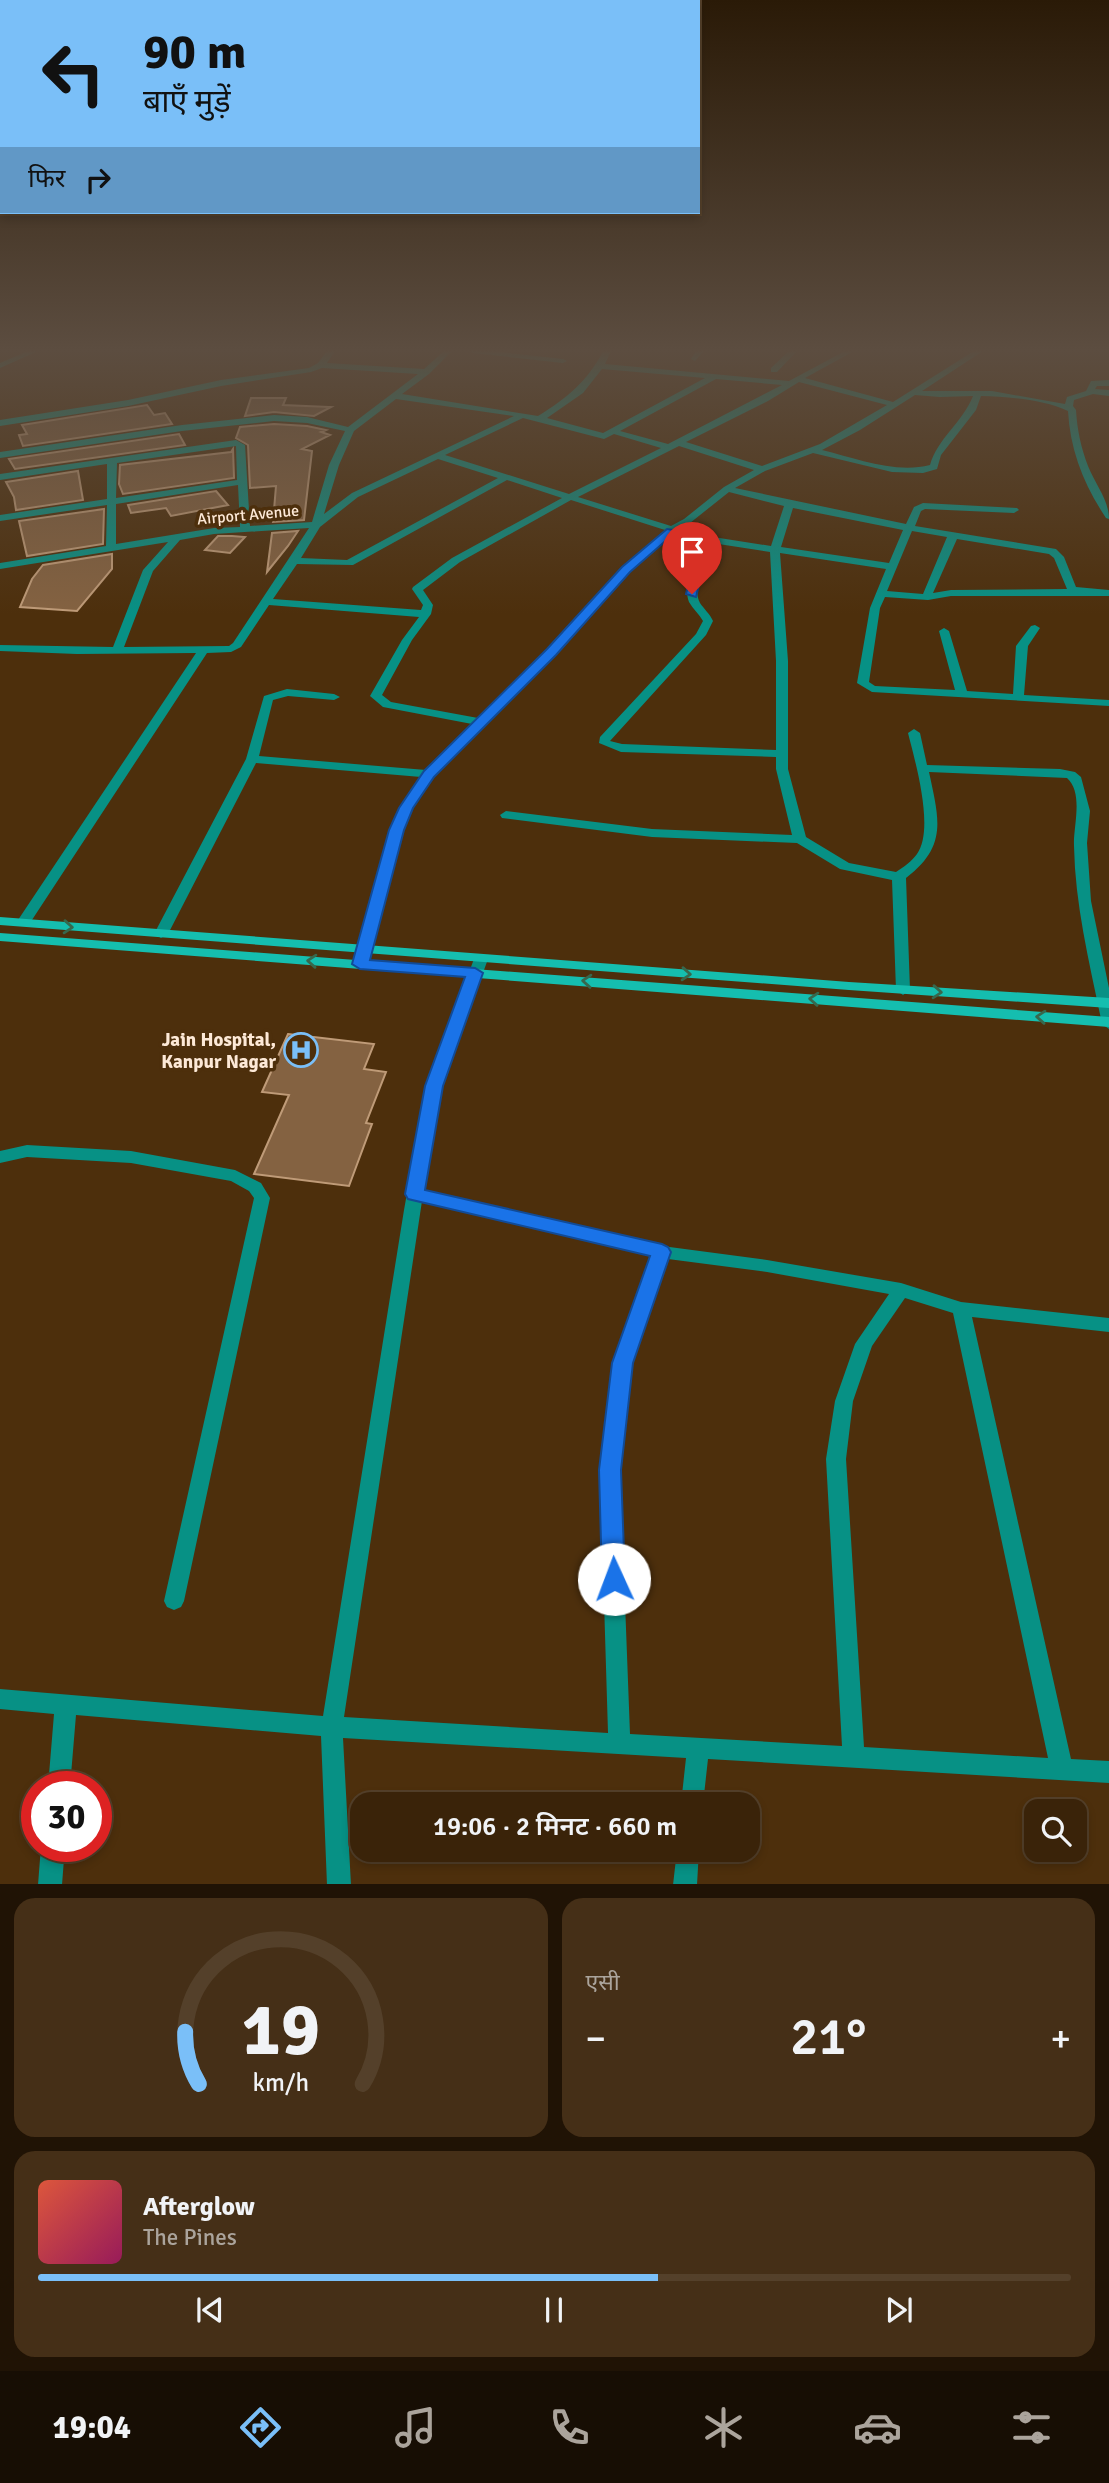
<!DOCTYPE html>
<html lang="hi">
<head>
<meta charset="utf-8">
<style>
  body { margin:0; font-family:Signika,"Noto Sans Devanagari",sans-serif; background:#452f17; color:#f1f3f6; height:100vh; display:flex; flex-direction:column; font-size:26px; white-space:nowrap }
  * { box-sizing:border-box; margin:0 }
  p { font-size:23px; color:#aba49c }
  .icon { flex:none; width:38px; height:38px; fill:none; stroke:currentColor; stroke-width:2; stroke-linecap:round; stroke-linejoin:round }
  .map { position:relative; height:1884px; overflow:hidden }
  .drawer { display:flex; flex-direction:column; gap:14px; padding:14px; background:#201305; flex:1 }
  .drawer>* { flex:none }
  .top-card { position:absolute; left:0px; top:0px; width:700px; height:214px; box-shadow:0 4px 10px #0003,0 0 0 2px #54402a; background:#7abff8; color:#111; overflow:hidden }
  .fabs { position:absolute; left:1024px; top:1799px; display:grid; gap:14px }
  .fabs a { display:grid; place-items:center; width:63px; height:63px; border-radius:14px; background:#3a2309; box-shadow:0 4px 10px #0003,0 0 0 2px #54402a; font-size:35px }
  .speed { position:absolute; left:21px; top:1771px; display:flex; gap:14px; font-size:35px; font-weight:700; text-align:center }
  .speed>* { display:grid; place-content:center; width:91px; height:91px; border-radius:50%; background:#3a2309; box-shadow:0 4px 10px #0003,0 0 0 2px #54402a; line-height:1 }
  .speed .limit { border:10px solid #d22; background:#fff; color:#111 }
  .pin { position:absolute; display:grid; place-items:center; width:60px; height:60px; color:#fff; margin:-72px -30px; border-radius:50% 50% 50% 0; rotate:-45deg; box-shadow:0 0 7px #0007 }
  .pin .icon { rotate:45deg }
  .me { position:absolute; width:77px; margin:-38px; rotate:358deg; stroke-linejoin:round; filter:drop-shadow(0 0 5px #0008) }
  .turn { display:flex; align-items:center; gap:24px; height:147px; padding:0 28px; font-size:32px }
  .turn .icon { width:91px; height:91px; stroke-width:2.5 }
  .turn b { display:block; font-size:49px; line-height:60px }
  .then { display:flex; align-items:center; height:66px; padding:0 28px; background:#0003; gap:14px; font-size:26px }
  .big { font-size:52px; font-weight:600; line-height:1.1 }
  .drawer .tile { flex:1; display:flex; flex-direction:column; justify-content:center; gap:10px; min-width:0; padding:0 24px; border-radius:21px; background:#452f17 }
  .drawer .dial { align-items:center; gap:0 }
  .dial svg { height:182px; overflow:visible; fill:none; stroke:#54402a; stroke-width:7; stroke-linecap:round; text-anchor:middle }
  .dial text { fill:#f1f3f6; stroke:none }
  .song { display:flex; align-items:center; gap:21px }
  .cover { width:84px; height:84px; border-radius:10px; background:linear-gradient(135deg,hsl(10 70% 55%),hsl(330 70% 35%)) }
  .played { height:7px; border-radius:4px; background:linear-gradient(90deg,#7abff8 60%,#54402a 60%) }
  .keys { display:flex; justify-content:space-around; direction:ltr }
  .heat { display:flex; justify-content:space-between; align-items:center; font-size:38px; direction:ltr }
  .drawer .tiles { flex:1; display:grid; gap:14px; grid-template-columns:1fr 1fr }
  .tile:last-child { grid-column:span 2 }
  .trip { position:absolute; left:350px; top:1792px; width:410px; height:70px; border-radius:21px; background:#3a2309; box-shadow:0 4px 10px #0003,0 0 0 2px #54402a; font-weight:600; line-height:70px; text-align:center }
  .menu { display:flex; height:112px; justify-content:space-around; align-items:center; background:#170e04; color:#aba49c }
  .menu .icon { width:49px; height:49px }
  .menu .current { color:#7abff8 }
  .menu b { font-size:32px; color:#f1f3f6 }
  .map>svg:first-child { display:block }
  .building { fill:#846241; stroke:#bf9b78; stroke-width:2 }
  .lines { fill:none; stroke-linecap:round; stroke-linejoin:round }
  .minor { fill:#079185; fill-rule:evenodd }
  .secondary { fill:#15beaf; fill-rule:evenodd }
  .oneway { stroke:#37684d }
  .route { fill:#1a73e8; stroke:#114b97; stroke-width:2 }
  .labels { text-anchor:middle; stroke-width:7; stroke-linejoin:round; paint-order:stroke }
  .far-street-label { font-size:16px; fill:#fde9d7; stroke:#4d2f0c }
  .poi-label { font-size:19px; font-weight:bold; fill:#fde9d7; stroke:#4d2f0c; text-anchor:end }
</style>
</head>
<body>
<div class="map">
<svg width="1109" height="1885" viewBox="0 0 1109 1885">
  <rect width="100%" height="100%" fill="#4d2f0c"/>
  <!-- building -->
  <path class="building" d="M251 398H286L283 405 331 407 314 416 274 412 245 416Z
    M147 405 154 415 165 413 172 424 23 446 19 435 27 434 22 425Z
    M274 424 307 426 326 430 321 432 330 435 302 449 312 451 304 520 273 522 276 486 250 488 248 445 236 438 240 427Z
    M179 434 185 445 15 469 9 459Z
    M233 449 234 478 123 494 119 484 120 465 231 452Z
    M78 471 83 500 16 510 14 497 6 482Z
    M216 491 228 505 171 516 166 508 131 513 128 505Z
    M104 509 103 544 27 556 19 521Z
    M298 531 288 546 267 572 272 533Z
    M218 536H232L245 537 230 553 205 550Z
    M112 554V569L77 611 20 607 32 579 43 565Z
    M288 1034 374 1044 364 1069 386 1072 366 1123 372 1124 349 1186 254 1174 289 1095 262 1092Z"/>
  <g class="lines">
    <!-- minor -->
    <path class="minor" d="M28 351H38L0 368V363Z
      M327 351H335L327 363 424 369 444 351H452L429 374 402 394 538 416C567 398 588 381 603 351H611L605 364 789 381 845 351H854L805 378 893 402 974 351H983L922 391H992L1065 404 1067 397 1086 391 1091 381 1109 380V386H1097L1095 389 1109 390V396L1093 394 1074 400 1073 406 1076 410C1077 429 1081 448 1088 466 1095 484 1109 500 1109 519L1106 518C1084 485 1070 450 1068 411 1043 399 1008 397 981 396L976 410 941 455 937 469 923 473 892 472 813 453 765 471 735 488 906 524 914 507 923 503 1017 508 1019 510 1014 513 925 509 921 511 915 526 1056 549 1064 557 1076 587 1109 590V596H951L928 600 885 597 880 608 869 682 875 686 955 690 939 631 944 628 949 631 967 691 1013 694 1016 646 1031 626 1035 625 1040 628 1028 646 1024 695 1109 700V706L872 692 857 683 870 608 886 569 780 553 788 661V769L806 837 849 863 896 872C904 867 912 861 917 854 935 829 915 761 908 733L914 729 920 733 927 765 1060 769 1075 772 1081 777 1090 811 1087 843 1091 901 1109 988V1029L1102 1024C1090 965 1075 906 1074 846 1073 827 1084 793 1067 778L929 772C939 819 948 846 906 878L910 990 903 995 896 990 892 880 840 869 797 843 652 837 502 818 500 815 506 811 652 829 792 835 776 769V757L621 752 599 743 600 737 696 634 703 621C699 614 693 609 689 602 682 584 695 557 703 541L669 536 630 571 555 654 434 776 412 808 402 830 366 967H356L354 964 390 830 400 808 421 777 256 763 168 934 161 938 154 934 246 759 264 696 287 689 334 694 340 697 334 700 288 696 273 700 259 756 426 770 472 724 383 707 370 696 402 640 419 617 269 605 241 647 231 652 207 653 28 926H18L16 923 196 653 77 654 0 651V645L113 647 143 570 168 542 0 569V563L106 546 107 505 0 521V515L107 499V464L0 480V474L236 440 245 445 250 526 312 522 329 465 345 431 307 423 274 421 182 431 0 458V452L182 425 274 415 307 417 348 427 418 374 322 368 311 372 221 386 128 406 0 426V420L128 400 221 380 309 368 318 363ZM602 369 705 378 603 433 547 418 583 393ZM716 379 782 385 668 444 620 431ZM799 382 887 405 820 444 762 466 686 442 768 401ZM915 395 940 397 973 396C963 422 937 439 930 465 895 474 855 458 822 450L860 430ZM396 399 514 416 352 493 324 514 339 465 354 431ZM523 418 604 439 614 434 661 448 569 494 445 455ZM236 446 237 480 116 498 117 463ZM679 446 754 470 724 487 684 519 671 526 578 497ZM438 459 498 478 347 560 301 558 320 527 358 497ZM507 480 562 498 452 558 413 587 412 589 423 605 421 610 273 599 297 564 353 565ZM238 485 240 527 214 528 116 544V504ZM729 492 784 506 771 546 675 531 690 523ZM571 500 665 530 622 567 547 650 478 718 391 702 382 695 412 640 431 614 433 605 423 590 460 562ZM793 508 903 530 889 563 781 547ZM309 528 233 643 229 646 124 647 153 571 180 540 214 534ZM912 531 947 537 923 594 887 591ZM957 539 1049 554 1054 558 1067 589 951 590 933 593ZM712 543 770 552 776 661V750L622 744 610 741 706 635 713 621C710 614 704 609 700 603 691 586 705 558 712 543Z
      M469 351H491L563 359 567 361 563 363 473 353Z
      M696 351H704L695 361 691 359Z
      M789 351H797L777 372H771V368Z
      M481 955 488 959 442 1086 424 1190 662 1246 767 1260 901 1283 961 1302 1109 1318V1332L972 1317 1071 1759 1109 1761V1783L708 1759 703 1804H681L686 1758 343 1738 351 1885H327L321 1736 76 1715 70 1787H48L54 1714 0 1709V1689L323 1716 404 1210 426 1086 474 959ZM422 1201 652 1256 613 1363 600 1470 608 1733 344 1717ZM668 1259 767 1272 889 1294 855 1344 835 1401 826 1459 842 1746 630 1734 620 1470 631 1363ZM905 1298 953 1313 1048 1758 864 1747 846 1459 853 1401 872 1346Z
      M27 1145 131 1151 235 1170 261 1183 270 1198 184 1601 181 1607 174 1610 167 1607 164 1601 254 1198 249 1191 231 1181 131 1163 27 1157 0 1163V1151Z
      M41 1846H65L62 1885H38Z
      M677 1850H699L697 1885H673Z"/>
    <!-- secondary -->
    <path class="secondary" d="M0 917 849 982 1109 998V1008L849 990 0 925Z
      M0 933 1109 1017V1027L0 941Z"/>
  </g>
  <!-- one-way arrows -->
  <defs><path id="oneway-chevron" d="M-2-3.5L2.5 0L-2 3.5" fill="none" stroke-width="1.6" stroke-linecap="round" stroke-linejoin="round" transform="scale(1.75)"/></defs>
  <g class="oneway">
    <use href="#oneway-chevron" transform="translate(68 927) rotate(4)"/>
    <use href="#oneway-chevron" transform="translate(312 961) rotate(-176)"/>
    <use href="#oneway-chevron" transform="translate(686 974) rotate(4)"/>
    <use href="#oneway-chevron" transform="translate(587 981) rotate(-176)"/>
    <use href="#oneway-chevron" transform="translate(937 992) rotate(4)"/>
    <use href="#oneway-chevron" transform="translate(814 999) rotate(-176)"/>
    <use href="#oneway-chevron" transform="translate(1041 1017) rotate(-176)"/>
  </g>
  <!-- sky -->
  <linearGradient id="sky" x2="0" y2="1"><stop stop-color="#2a1a07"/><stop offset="0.57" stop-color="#5c4d40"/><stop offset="1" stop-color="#5c4d40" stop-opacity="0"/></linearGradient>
  <rect width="1109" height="614" fill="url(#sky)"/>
  <!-- route -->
  <path class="route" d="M667 529 709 536 715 539 706 556 696 597 686 594 695 556 702 542 670 537 630 572 556 655 434 777 413 808 404 830 370 960 475 968 483 973 443 1086 425 1190 662 1244 668 1247 671 1252 633 1363 621 1470 625 1579 622 1586 614 1589 606 1586 602 1579 599 1470 612 1363 650 1256 408 1199 405 1194 425 1086 465 977 360 969 352 964 389 830 399 808 424 771 547 649 622 567Z"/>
  <!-- icons -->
  <defs>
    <g id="hospital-ring" transform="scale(1.75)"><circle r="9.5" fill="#4d2f0c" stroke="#7abff8" stroke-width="1.5"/><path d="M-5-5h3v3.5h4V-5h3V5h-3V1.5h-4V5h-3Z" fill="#7abff8"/></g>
  </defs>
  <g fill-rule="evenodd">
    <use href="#hospital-ring" x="301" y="1050"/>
  </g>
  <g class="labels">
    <!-- far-street labels -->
    <g class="far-street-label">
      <text transform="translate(248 514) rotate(-5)" y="6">Airport Avenue</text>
    </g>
    <!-- poi labels -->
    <g class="poi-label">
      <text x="276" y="1046">Jain Hospital,<tspan x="276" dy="22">Kanpur Nagar</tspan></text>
    </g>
  </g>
</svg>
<div class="fabs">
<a><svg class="icon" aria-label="search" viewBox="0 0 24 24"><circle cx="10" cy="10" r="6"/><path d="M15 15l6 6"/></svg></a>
</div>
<div class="speed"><div class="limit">30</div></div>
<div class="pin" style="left:692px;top:594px;background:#d93025"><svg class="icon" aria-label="arrive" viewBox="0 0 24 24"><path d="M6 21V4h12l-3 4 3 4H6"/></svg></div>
<svg class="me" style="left:614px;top:1579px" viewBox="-20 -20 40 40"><circle r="19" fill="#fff"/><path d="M0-13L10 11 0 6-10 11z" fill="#1a73e8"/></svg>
<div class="trip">19:06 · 2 मिनट · 660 m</div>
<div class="top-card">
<div class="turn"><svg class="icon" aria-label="left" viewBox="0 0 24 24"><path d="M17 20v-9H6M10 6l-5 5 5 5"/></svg><div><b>90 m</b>बाएँ मुड़ें</div></div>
<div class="then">फिर<svg class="icon" aria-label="right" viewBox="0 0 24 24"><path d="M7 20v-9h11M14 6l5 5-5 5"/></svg></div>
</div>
</div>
<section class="drawer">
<div class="tiles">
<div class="tile dial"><svg viewBox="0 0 100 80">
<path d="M14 69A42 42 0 1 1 86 69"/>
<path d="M14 69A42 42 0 0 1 8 46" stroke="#7abff8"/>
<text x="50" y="56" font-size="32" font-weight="700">19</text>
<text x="50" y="72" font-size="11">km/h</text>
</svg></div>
<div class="tile"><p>एसी</p>
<div class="heat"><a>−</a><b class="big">21°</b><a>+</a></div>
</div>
<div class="tile">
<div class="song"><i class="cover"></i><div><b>Afterglow</b><p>The Pines</p></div></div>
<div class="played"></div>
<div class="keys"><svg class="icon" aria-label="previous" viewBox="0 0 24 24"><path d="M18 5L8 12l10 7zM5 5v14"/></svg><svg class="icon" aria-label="pause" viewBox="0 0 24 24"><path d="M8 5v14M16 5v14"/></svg><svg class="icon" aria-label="next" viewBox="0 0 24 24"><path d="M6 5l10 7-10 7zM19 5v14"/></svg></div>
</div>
</div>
</section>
<nav class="menu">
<b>19:04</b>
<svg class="icon current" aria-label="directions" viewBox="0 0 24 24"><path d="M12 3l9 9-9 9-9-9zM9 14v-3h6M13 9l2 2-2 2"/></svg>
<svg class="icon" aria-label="music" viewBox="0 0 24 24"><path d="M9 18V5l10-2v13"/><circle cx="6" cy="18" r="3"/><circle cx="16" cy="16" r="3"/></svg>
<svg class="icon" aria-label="phone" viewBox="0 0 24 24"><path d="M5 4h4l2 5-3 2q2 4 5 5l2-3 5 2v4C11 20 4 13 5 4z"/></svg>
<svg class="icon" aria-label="climate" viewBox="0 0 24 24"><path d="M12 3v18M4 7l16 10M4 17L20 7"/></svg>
<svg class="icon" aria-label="car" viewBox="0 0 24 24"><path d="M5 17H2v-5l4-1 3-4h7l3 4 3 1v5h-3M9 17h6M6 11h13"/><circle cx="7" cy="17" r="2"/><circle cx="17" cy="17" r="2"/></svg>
<svg class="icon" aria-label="filters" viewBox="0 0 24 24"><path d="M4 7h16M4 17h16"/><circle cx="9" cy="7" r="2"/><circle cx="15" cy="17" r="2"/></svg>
</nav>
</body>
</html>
